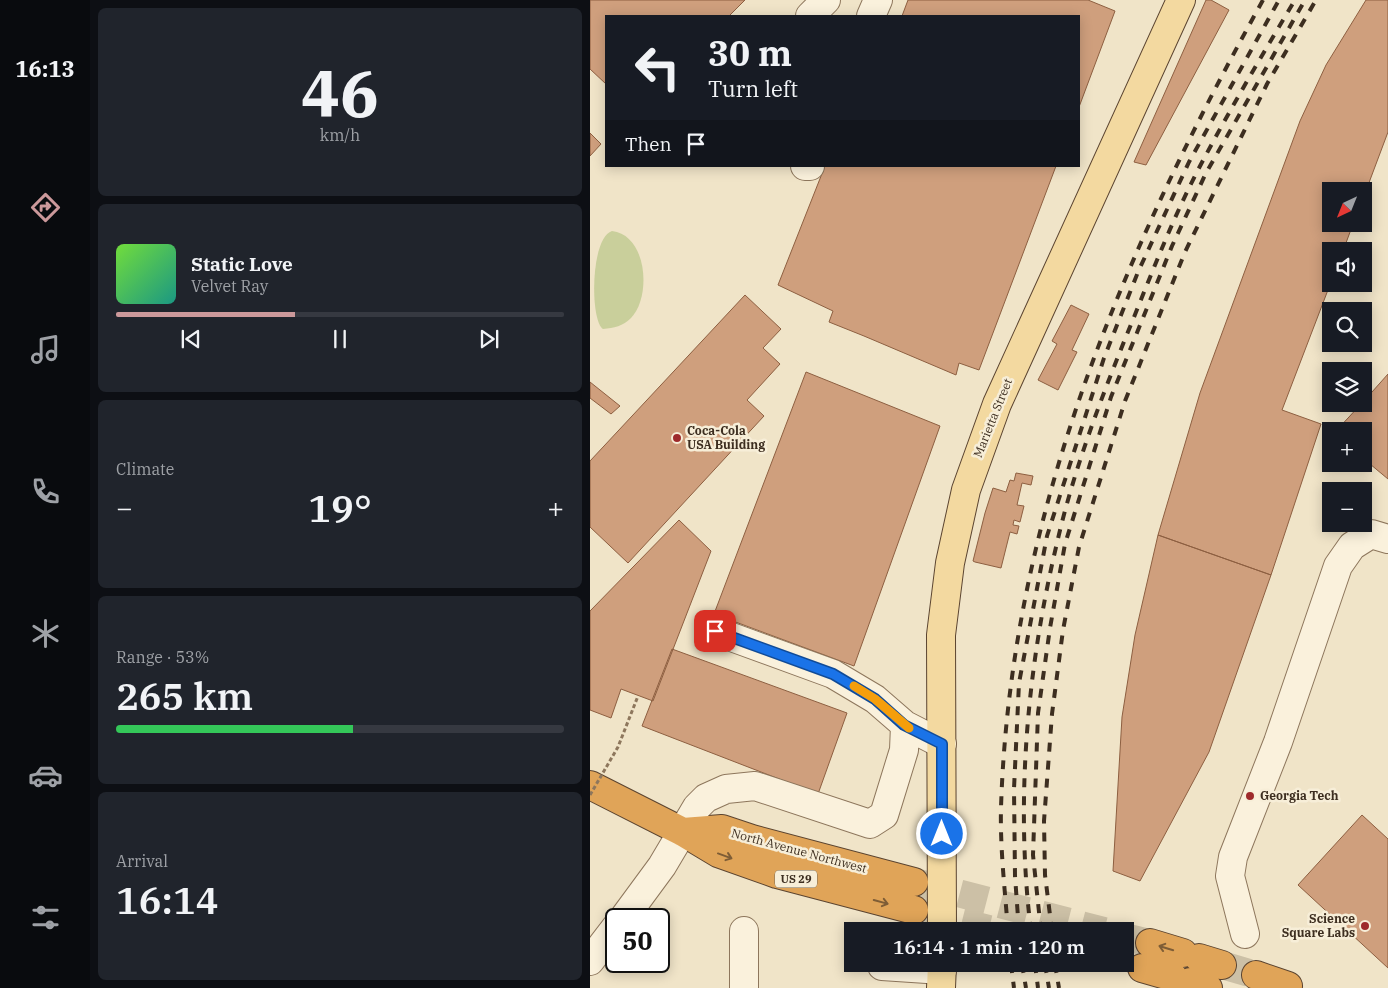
<!DOCTYPE html>
<html lang="en">
<head>
<meta charset="utf-8">
<style>
  body { margin:0; font-family:"IBM Plex Serif",serif; background:#20242c; color:#f1f3f6; height:100vh; display:flex; flex-direction:column; font-size:19px; white-space:nowrap }
  * { box-sizing:border-box; margin:0 }
  p { font-size:16px; color:#9ea1a6 }
  .icon { flex:none; width:28px; height:28px; fill:none; stroke:currentColor; stroke-width:2; stroke-linecap:round; stroke-linejoin:round }
  .map { position:relative; flex:1; overflow:hidden }
  .drawer { display:flex; flex-direction:column; gap:8px; padding:8px; background:#0d0f14; width:500px }
  .drawer>* { flex:none }
  .banner { position:absolute; left:15px; top:15px; width:475px; height:152px; border-radius:0px; box-shadow:0 2px 12px #0003; background:#171b24; color:#f1f3f6; overflow:hidden }
  .needle { width:32px; rotate:223deg }
  .controls { position:absolute; left:732px; top:182px; display:grid; gap:10px }
  .controls a { display:grid; place-items:center; width:50px; height:50px; border-radius:0px; background:#171b24; box-shadow:0 2px 12px #0003; font-size:25px }
  .speed { position:absolute; left:15px; top:908px; display:flex; gap:10px; font-size:25px; font-weight:700; text-align:center }
  .speed>* { display:grid; place-content:center; width:65px; height:65px; border-radius:50%; background:#171b24; box-shadow:0 2px 12px #0003; line-height:1 }
  .speed .limit { border:2px solid #111; border-radius:8px; background:#fff; color:#111 }
  .pin { position:absolute; display:grid; place-items:center; width:42px; height:42px; color:#fff; margin:-21px; border-radius:10px; box-shadow:0 2px 8px #0006 }
  .me { position:absolute; width:55px; margin:-28px; rotate:0deg; stroke-linejoin:round; filter:drop-shadow(0 0 4px #0008) }
  .turn { display:flex; align-items:center; gap:18px; height:105px; padding:0 20px; font-size:22px }
  .turn .icon { width:65px; height:65px; stroke-width:2.5 }
  .turn b { display:block; font-size:35px; line-height:42px }
  .then { display:flex; align-items:center; height:48px; padding:0 20px; background:#0003; gap:10px; font-size:19px }
  .big { font-size:38px; font-weight:600; line-height:1.1 }
  .drawer .card { flex:1; display:flex; flex-direction:column; justify-content:center; gap:8px; min-width:0; padding:0 18px; border-radius:8px; background:#20242c }
  .drawer .dial { align-items:center; gap:0 }
  .dial b { font-size:65px; line-height:1 }
  .song { display:flex; align-items:center; gap:15px }
  .cover { width:60px; height:60px; border-radius:8px; background:linear-gradient(135deg,hsl(100 70% 55%),hsl(170 70% 35%)) }
  .played { height:5px; border-radius:2px; background:linear-gradient(90deg,#cc999b 40%,#363941 40%) }
  .keys { display:flex; justify-content:space-around; direction:ltr }
  .heat { display:flex; justify-content:space-between; align-items:center; font-size:28px; direction:ltr }
  .charge { height:8px; border-radius:4px; background:linear-gradient(90deg,#34c759 53%,#363941 0) }
  .trip { position:absolute; left:254px; top:922px; width:290px; height:50px; border-radius:0px; background:#171b24; box-shadow:0 2px 12px #0003; font-weight:600; line-height:50px; text-align:center }
  main { display:flex; flex:1; min-height:0 }
  .dock { display:flex; flex-direction:column; width:90px; justify-content:space-around; align-items:center; background:#090b0e; color:#9ea1a6 }
  .dock .icon { width:35px; height:35px }
  .dock .current { color:#cc999b }
  .dock b { font-size:22px; color:#f1f3f6 }
  .map>svg:first-child { display:block }
  .green { fill:#c9cf9b }
  .building { fill:#cf9f7d; stroke:#8d5f41 }
  .lines { fill:none; stroke-linecap:round; stroke-linejoin:round }
  .highway-tunnel { stroke:#ccc0a6; stroke-width:28; stroke-dasharray:28 14; stroke-linecap:butt }
  .minor-casing { stroke:#8d765c; stroke-width:30 }
  .major-casing { stroke:#5b4430; stroke-width:30 }
  .highway-casing { stroke:#5b4430; stroke-width:30 }
  .minor { stroke:#faf1dc; stroke-width:28 }
  .major { stroke:#f3d9a0; stroke-width:28 }
  .highway { stroke:#e0a458; stroke-width:28 }
  .rail { stroke:#3d2e20; stroke-width:4; stroke-dasharray:9 9; stroke-linecap:butt }
  .path-bridge { stroke:#8d765c; stroke-width:3; stroke-dasharray:4 2.5; stroke-linecap:butt }
  .oneway { stroke:#7e5d36 }
  .route-casing { stroke:#114b97; stroke-width:12 }
  .route { stroke:#1a73e8; stroke-width:9 }
  .slow { stroke:#f59e0b; stroke-width:9 }
  .poi-dot { fill:#9e2a2b; stroke:#f7eed8; stroke-width:2 }
  .labels { text-anchor:middle; stroke-width:5; stroke-linejoin:round; paint-order:stroke }
  .shield { fill:#f7eed8; stroke:#756857; stroke-width:1 }
  .shield-label { font-size:11px; font-weight:bold; fill:#3d2e20 }
  .street-label { font-size:12px; fill:#3d2e20; stroke:#f7eed8 }
  .poi-label { font-size:12px; font-weight:bold; fill:#3d2e20; stroke:#f7eed8; text-anchor:start }
</style>
</head>
<body>
<main>
<nav class="dock">
<b>16:13</b>
<svg class="icon current" aria-label="directions" viewBox="0 0 24 24"><path d="M12 3l9 9-9 9-9-9zM9 14v-3h6M13 9l2 2-2 2"/></svg>
<svg class="icon" aria-label="music" viewBox="0 0 24 24"><path d="M9 18V5l10-2v13"/><circle cx="6" cy="18" r="3"/><circle cx="16" cy="16" r="3"/></svg>
<svg class="icon" aria-label="phone" viewBox="0 0 24 24"><path d="M5 4h4l2 5-3 2q2 4 5 5l2-3 5 2v4C11 20 4 13 5 4z"/></svg>
<svg class="icon" aria-label="climate" viewBox="0 0 24 24"><path d="M12 3v18M4 7l16 10M4 17L20 7"/></svg>
<svg class="icon" aria-label="car" viewBox="0 0 24 24"><path d="M5 17H2v-5l4-1 3-4h7l3 4 3 1v5h-3M9 17h6M6 11h13"/><circle cx="7" cy="17" r="2"/><circle cx="17" cy="17" r="2"/></svg>
<svg class="icon" aria-label="filters" viewBox="0 0 24 24"><path d="M4 7h16M4 17h16"/><circle cx="9" cy="7" r="2"/><circle cx="15" cy="17" r="2"/></svg>
</nav>
<section class="drawer">
<div class="card dial"><b>46</b><p>km/h</p></div>
<div class="card">
<div class="song"><i class="cover"></i><div><b>Static Love</b><p>Velvet Ray</p></div></div>
<div class="played"></div>
<div class="keys"><svg class="icon" aria-label="previous" viewBox="0 0 24 24"><path d="M18 5L8 12l10 7zM5 5v14"/></svg><svg class="icon" aria-label="pause" viewBox="0 0 24 24"><path d="M8 5v14M16 5v14"/></svg><svg class="icon" aria-label="next" viewBox="0 0 24 24"><path d="M6 5l10 7-10 7zM19 5v14"/></svg></div>
</div>
<div class="card"><p>Climate</p>
<div class="heat"><a>−</a><b class="big">19°</b><a>+</a></div>
</div>
<div class="card"><p>Range · 53%</p><b class="big">265 km</b><div class="charge"></div></div>
<div class="card"><p>Arrival</p><b class="big">16:14</b></div>
</section>
<div class="map">
<svg width="798" height="988" viewBox="0 0 798 988">
  <rect width="100%" height="100%" fill="#f0e4c8"/>
  <!-- green -->
  <path class="green" d="M22 231C57 235 62 296 41 318 33 326 24 328 13 329 0 321 0 238 22 231Z"/>
  <!-- building -->
  <path class="building" d="M0 0H155L139 16H16V84L0 69Z
    M318 0H498L525 11 489 107V16H312Z
    M616 0H621L639 10 556 165 544 162Z
    M776 0H798V132L774 196V191H741V224H763L753 251H741V282L692 410 731 424 681 575 568 535 610 393 710 121 736 65Z
    M0 133 11 144 0 156Z
    M235 166H466L389 370 369 363 366 375 274 336 239 322 243 311 188 285Z
    M155 295 191 329 173 348 190 364 157 400 174 416 38 563 0 527V461Z
    M481 305 499 314 482 350 487 352 468 390 448 380 467 344 462 341Z
    M216 372 350 426 264 666 124 614Z
    M798 374V479L774 459V431H746L771 404H774V401Z
    M0 382 30 406 21 414 0 398Z
    M426 473 443 476 441 485 432 483 427 505 434 506 430 522 424 520 423 525 429 526 427 534 420 532 411 568 385 562 383 561 395 513 403 488 416 492 420 480 424 481Z
    M89 520 121 551 63 701 31 689 21 718 0 710V611Z
    M568 535 681 575 619 752 550 881 523 871 532 717 545 635Z
    M82 649 257 713 228 794 52 726Z
    M772 815 798 839V968L708 885Z"/>
  <g class="lines">
    <!-- highway-tunnel -->
    <path class="highway-tunnel" d="M329 883 514 931
      M331 912 407 931
      M535 937 560 943
      M632 965 666 975"/>
    <!-- minor casing -->
    <g class="minor-casing">
      <path id="minor" d="M220 16 236 0
        M281 16 288 0
        M215 166H220
        M125 631 243 674 285 699 315 725 352 744
        M33 919 72 866 107 807 116 798 136 789 165 786 280 824 294 815 314 750 315 725
        M154 931V988
        M655 934 640 876 643 857 688 742 748 566 762 546 781 534 798 539
        M0 961 26 927
        M293 964 292 966 352 970"/>
    </g>
    <!-- major casing -->
    <g class="major-casing">
      <path id="major" d="M352 931 351 635 360 563 376 490 407 404 591 0
        M351 988 352 964"/>
    </g>
    <!-- highway casing -->
    <g class="highway-casing">
      <path id="highway" d="M0 785 93 832 128 853 187 874 324 910
        M93 832 132 829 162 839 324 882
        M560 943 593 953
        M609 958 632 965
        M552 968 583 977
        M666 975 698 986
        M600 982 618 988"/>
    </g>
    <!-- minor -->
    <use href="#minor" class="minor"/>
    <!-- major -->
    <use href="#major" class="major"/>
    <!-- highway -->
    <use href="#highway" class="highway"/>
    <!-- rail -->
    <path class="rail" d="M418 931C415 890 410 849 411 808 420 516 533 252 673 0
      M429 931 425 876 424 789 429 683 457 536 514 358 548 272 599 162 689 0
      M441 931C425 803 437 668 467 543 484 468 513 393 542 322 563 270 583 218 609 168 639 111 672 55 705 0
      M451 931 443 855 448 713 460 628 475 544 521 397 582 246 616 173 715 0
      M462 931 455 875 454 821 462 714 473 630 489 547 535 401 595 252 677 84 726 0
      M421 964 424 988
      M432 964 436 988
      M445 964 448 988
      M455 964 459 988
      M465 964 469 988"/>
    <!-- path-bridge -->
    <path class="path-bridge" d="M0 795 28 747 48 696"/>
  </g>
  <!-- one-way arrows -->
  <defs><path id="oneway-shaft" d="M-6 0H5M1.5-3L5.5 0L1.5 3" fill="none" stroke-width="1.6" stroke-linecap="round" stroke-linejoin="round" transform="scale(1.25)"/></defs>
  <g class="oneway">
    <use href="#oneway-shaft" transform="translate(135 856) rotate(20)"/>
    <use href="#oneway-shaft" transform="translate(291 902) rotate(15)"/>
    <use href="#oneway-shaft" transform="translate(576 948) rotate(-163)"/>
  </g>
  <g class="lines">
    <!-- route casing -->
    <g class="route-casing">
      <path id="route" d="M125 631 243 674 285 699 314 725 352 744V834"/>
    </g>
    <!-- route -->
    <use href="#route" class="route"/>
    <!-- slow -->
    <path class="slow" d="M264 686 285 699 319 728"/>
  </g>
  <!-- markers -->
  <g class="poi-dot">
    <circle cx="87" cy="438" r="5"/>
    <circle cx="660" cy="796" r="5"/>
    <circle cx="775" cy="926" r="5"/>
  </g>
  <g class="labels">
    <!-- shield labels -->
    <rect class="shield" x="185" y="870.5" width="42" height="17" rx="4"/>
    <g class="shield-label">
      <text x="206" y="883">US 29</text>
    </g>
    <!-- street labels -->
    <g class="street-label">
      <text transform="translate(403 418) rotate(-68)" y="4">Marietta Street</text>
      <text transform="translate(209 851) rotate(15)" y="4">North Avenue Northwest</text>
    </g>
    <!-- poi labels -->
    <g class="poi-label">
      <text x="97" y="435">Coca-Cola<tspan x="97" dy="14">USA Building</tspan></text>
      <text x="670" y="800">Georgia Tech</text>
      <text x="765" y="923" text-anchor="end">Science<tspan x="765" dy="14">Square Labs</tspan></text>
    </g>
  </g>
</svg>
<div class="controls">
<a><svg class="needle" viewBox="-14 -14 28 28"><path d="M0-13l5 13h-10z" fill="#e53935"/><path d="M0 13l5-13h-10z" fill="#9ea1a6"/></svg></a>
<a><svg class="icon" aria-label="sound" viewBox="0 0 24 24"><path d="M4 9h4l5-4v14l-5-4H4zM17 9q2 3 0 6"/></svg></a>
<a><svg class="icon" aria-label="search" viewBox="0 0 24 24"><circle cx="10" cy="10" r="6"/><path d="M15 15l6 6"/></svg></a>
<a><svg class="icon" aria-label="layers" viewBox="0 0 24 24"><path d="M12 4l9 5-9 5-9-5zM3 14l9 5 9-5"/></svg></a>
<a>+</a>
<a>−</a>
</div>
<div class="speed"><div class="limit">50</div></div>
<div class="pin" style="left:125px;top:631px;background:#d93025"><svg class="icon" aria-label="arrive" viewBox="0 0 24 24"><path d="M6 21V4h12l-3 4 3 4H6"/></svg></div>
<svg class="me" style="left:352px;top:834px" viewBox="-20 -20 40 40"><circle r="17" fill="#1a73e8" stroke="#fff" stroke-width="3"/><path d="M0-11L8 9 0 5-8 9z" fill="#fff"/></svg>
<div class="trip">16:14 · 1 min · 120 m</div>
<div class="banner">
<div class="turn"><svg class="icon" aria-label="left" viewBox="0 0 24 24"><path d="M17 20v-9H6M10 6l-5 5 5 5"/></svg><div><b>30 m</b>Turn left</div></div>
<div class="then">Then<svg class="icon" aria-label="arrive" viewBox="0 0 24 24"><path d="M6 21V4h12l-3 4 3 4H6"/></svg></div>
</div>
</div>
</main>
</body>
</html>
